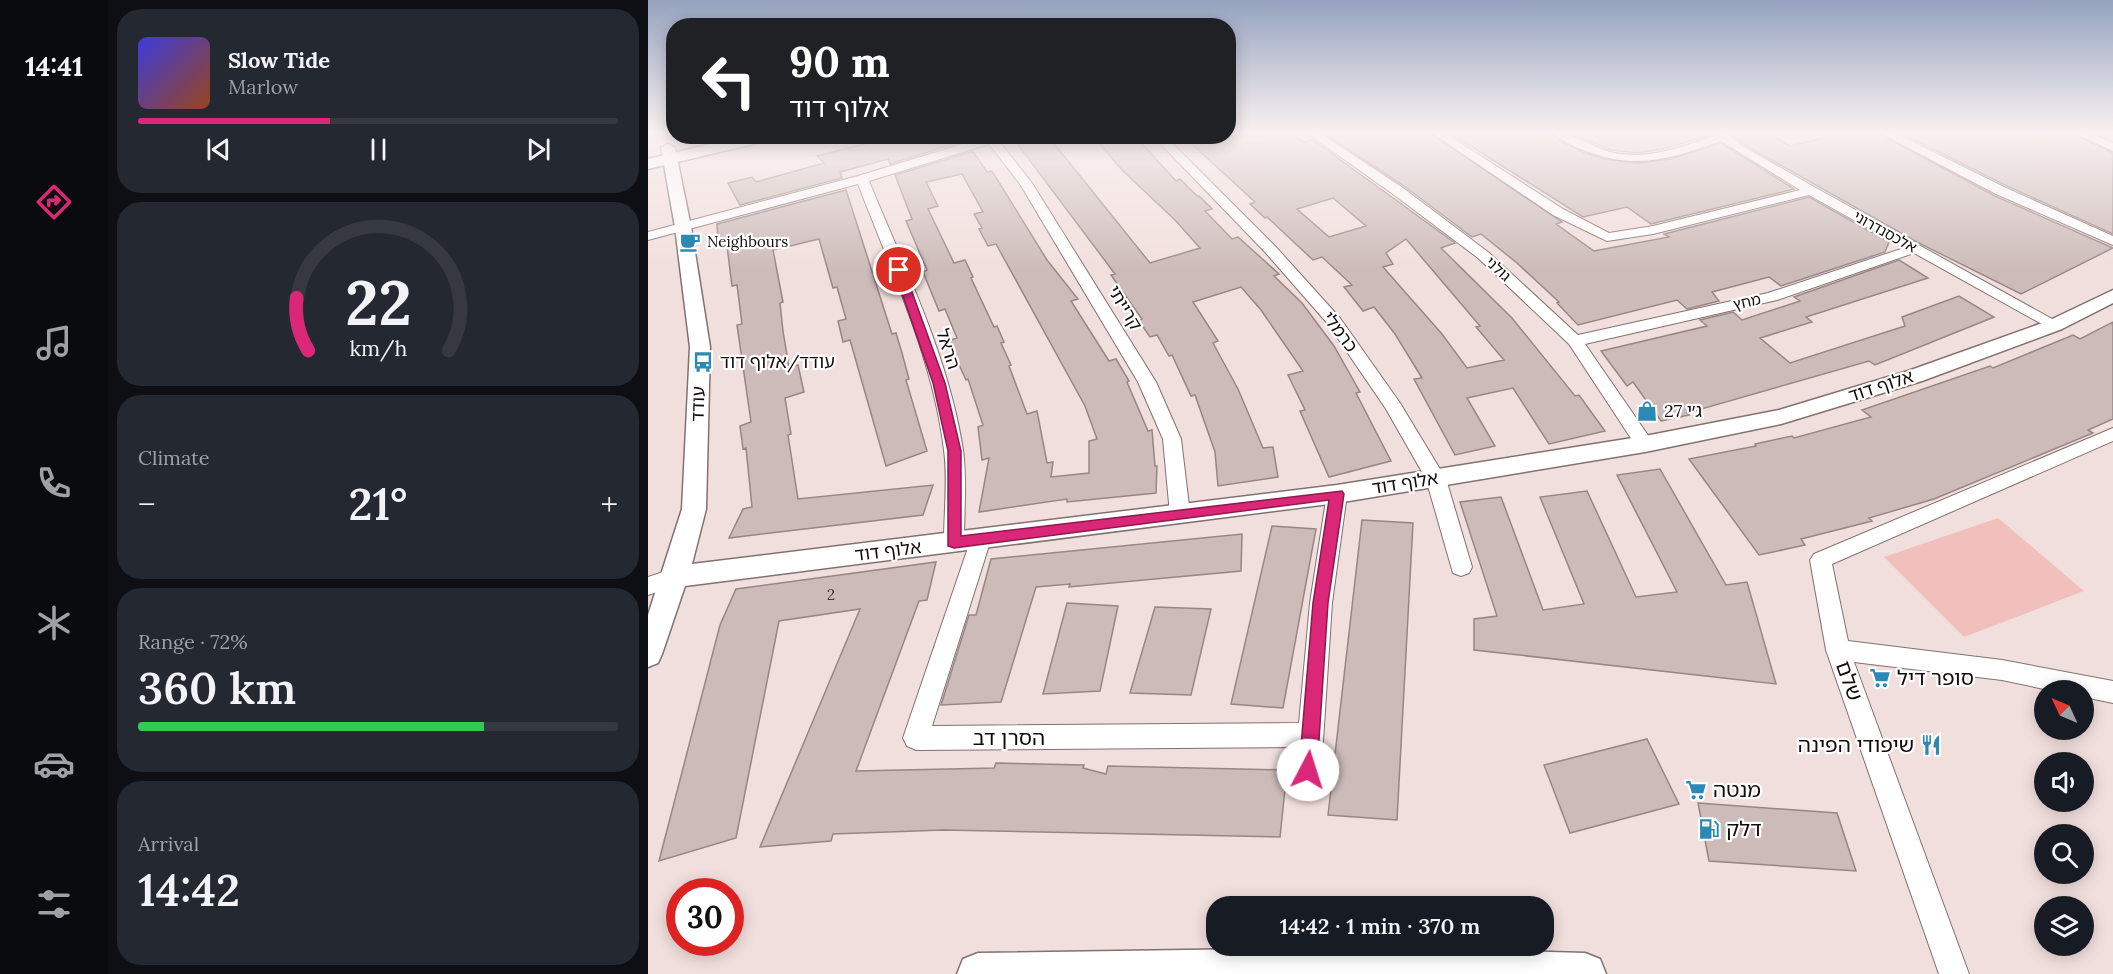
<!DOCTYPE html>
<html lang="en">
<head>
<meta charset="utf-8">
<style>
  body { margin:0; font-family:Lora,"Noto Sans Hebrew",serif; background:#242831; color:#f1f3f6; height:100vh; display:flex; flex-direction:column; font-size:22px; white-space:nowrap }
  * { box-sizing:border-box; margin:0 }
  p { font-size:20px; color:#9ea1a6 }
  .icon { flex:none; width:33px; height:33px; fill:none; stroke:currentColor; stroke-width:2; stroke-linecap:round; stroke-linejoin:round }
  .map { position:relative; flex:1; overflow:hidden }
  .drawer { display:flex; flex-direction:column; gap:9px; padding:9px; background:#0d0f14; width:540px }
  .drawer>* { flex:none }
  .hud { position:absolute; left:18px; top:18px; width:570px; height:126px; border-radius:24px; box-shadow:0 3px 15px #0003; background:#202124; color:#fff; overflow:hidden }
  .needle { width:39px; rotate:314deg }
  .controls { position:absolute; left:1386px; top:680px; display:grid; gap:12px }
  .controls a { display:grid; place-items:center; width:60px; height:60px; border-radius:50%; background:#171b24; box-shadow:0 3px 15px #0003; font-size:30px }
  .speed { position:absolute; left:18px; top:878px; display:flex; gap:12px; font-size:30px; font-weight:700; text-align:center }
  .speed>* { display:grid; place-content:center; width:78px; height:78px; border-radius:50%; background:#171b24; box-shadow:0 3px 15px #0003; line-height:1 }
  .speed .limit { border:9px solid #d22; background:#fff; color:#111 }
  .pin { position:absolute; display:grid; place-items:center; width:51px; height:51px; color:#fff; margin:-26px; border:3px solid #fff; border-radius:50%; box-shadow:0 2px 6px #0007 }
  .me { position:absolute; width:66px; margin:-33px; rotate:5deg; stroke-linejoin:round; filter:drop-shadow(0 0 4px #0008) }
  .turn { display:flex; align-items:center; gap:21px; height:126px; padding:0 24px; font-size:27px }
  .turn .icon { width:78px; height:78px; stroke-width:2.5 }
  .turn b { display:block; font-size:42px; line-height:51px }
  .big { font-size:45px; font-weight:600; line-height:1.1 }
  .drawer .card { flex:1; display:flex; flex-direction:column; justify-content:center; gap:9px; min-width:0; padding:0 21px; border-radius:24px; background:#242831 }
  .drawer .dial { align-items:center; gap:0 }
  .dial svg { height:156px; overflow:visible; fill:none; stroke:#363941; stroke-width:7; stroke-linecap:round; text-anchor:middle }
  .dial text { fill:#f1f3f6; stroke:none }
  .song { display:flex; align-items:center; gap:18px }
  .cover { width:72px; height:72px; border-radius:9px; background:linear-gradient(135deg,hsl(240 70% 55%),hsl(20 70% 35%)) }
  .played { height:6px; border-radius:3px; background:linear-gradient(90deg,#db2777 40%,#363941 40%) }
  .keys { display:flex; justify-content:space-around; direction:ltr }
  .heat { display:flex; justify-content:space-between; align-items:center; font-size:33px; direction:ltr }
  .charge { height:9px; border-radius:4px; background:linear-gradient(90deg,#34c759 72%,#363941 0) }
  .trip { position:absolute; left:558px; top:896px; width:348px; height:60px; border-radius:24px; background:#171b24; box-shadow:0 3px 15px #0003; font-weight:600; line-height:60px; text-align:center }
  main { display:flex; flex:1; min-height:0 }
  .tab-bar { display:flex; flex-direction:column; width:108px; justify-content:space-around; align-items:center; background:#090b0e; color:#9ea1a6 }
  .tab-bar .icon { width:42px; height:42px }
  .tab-bar .selected { color:#db2777 }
  .tab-bar b { font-size:27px; color:#f1f3f6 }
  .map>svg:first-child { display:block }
  .green { fill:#f1bfbc }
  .building { fill:#ccbbb9; stroke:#978685; stroke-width:1.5; fill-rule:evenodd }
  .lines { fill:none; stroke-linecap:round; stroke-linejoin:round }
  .minor-casing { stroke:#817170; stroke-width:2 }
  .tertiary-casing { stroke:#817170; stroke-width:3 }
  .secondary-casing { stroke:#817170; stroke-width:3 }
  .minor { fill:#fff; fill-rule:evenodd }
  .tertiary { fill:#fff; fill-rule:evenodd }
  .secondary { fill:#fff; fill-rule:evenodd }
  .route { fill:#db2777; stroke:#8e194d; stroke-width:1.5 }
  .labels { text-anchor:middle; stroke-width:4.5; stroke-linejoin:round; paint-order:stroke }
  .far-street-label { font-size:15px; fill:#110b0a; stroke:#fff }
  .far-poi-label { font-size:15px; fill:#110b0a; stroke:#fff; text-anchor:start }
  .number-label { font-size:15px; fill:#403736 }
  .street-label { font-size:18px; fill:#110b0a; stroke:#fff }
  .poi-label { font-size:18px; fill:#110b0a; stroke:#fff; text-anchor:start }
  .near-poi-label { font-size:21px; fill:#110b0a; stroke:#fff; text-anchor:start }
  .near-street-label { font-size:21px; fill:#110b0a; stroke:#fff }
</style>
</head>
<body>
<main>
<nav class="tab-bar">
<b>14:41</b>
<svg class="icon selected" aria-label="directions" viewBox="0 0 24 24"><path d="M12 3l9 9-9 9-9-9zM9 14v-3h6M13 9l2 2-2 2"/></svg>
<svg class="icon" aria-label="music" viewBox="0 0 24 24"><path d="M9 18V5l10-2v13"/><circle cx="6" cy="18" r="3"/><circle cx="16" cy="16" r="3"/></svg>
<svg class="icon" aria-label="phone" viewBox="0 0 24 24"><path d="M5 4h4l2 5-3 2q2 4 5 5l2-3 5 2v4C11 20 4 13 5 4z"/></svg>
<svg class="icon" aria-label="climate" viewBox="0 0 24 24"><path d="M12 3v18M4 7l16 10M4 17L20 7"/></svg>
<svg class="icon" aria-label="car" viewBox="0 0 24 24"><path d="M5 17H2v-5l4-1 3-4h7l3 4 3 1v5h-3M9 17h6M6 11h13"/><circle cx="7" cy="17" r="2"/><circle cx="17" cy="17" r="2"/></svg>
<svg class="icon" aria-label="filters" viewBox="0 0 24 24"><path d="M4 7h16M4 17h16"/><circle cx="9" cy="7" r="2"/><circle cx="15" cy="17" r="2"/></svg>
</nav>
<section class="drawer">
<div class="card">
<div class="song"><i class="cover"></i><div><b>Slow Tide</b><p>Marlow</p></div></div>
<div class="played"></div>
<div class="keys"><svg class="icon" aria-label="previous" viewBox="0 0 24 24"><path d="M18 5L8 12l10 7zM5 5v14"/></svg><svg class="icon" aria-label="pause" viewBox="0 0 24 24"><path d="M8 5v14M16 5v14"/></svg><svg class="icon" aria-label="next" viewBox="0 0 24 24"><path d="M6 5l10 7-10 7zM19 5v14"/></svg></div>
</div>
<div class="card dial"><svg viewBox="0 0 100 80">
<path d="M14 69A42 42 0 1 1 86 69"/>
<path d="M14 69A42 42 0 0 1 8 42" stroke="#db2777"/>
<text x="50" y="56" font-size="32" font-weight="700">22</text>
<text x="50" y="72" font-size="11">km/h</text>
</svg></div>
<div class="card"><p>Climate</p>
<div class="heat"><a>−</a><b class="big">21°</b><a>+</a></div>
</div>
<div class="card"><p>Range · 72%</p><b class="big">360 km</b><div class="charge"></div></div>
<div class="card"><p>Arrival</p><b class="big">14:42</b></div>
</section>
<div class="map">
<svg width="1465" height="974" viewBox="0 0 1465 974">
  <rect width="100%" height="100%" fill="#f1dfdd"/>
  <!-- green -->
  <path class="green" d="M1350 518 1436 591 1316 637 1236 557Z"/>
  <!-- building -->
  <path class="building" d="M610 133H640L656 142 665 140 807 243 793 248 864 318 927 396 931 395 957 431 901 444 865 388 819 398 847 446 807 455 766 379 774 378 747 334 726 307 715 311 696 287 704 285 674 257 665 260 619 217 617 218 602 204 607 202 535 136H614ZM685 198 718 226 681 237 649 209ZM758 239 832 326 828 327 856 360 819 368 794 334 735 267 745 264 738 253Z
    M689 133H782L914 222 908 224 946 251 1021 237 1016 234 1161 197 1241 242 1237 252 1133 286 1121 277 1064 292 1071 301 1039 309 1029 300 930 325 909 303 911 302 869 263 833 234 824 237 756 186 680 136Z
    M802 133H904L916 143 937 153 956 159 990 163 1023 159 1073 143 1146 189 1003 224 979 207 935 217Z
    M923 133H1063V135L1015 149 989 153 963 150Z
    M1082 133H1120L1142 146 1196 133H1230L1347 196 1465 248 1373 294 1267 241 1097 145Z
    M1253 133H1424L1465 153V234L1359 186Z
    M248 136 254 141 271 136H305L312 142 242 164 240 159 225 163 192 172 194 178 92 205 80 183 104 177 108 182 176 163 169 156Z
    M391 136H400L502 263 552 248 527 220 474 170 445 136H487L528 181 532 179 549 196H551L564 209 557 211 584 239 590 237 631 274 626 276 654 303 686 346 712 392 708 393 743 461 681 477 652 411 657 410 640 375 655 371 613 310 593 287 545 302 570 341 565 343 590 389 615 448 625 447 630 477 570 486 567 452 547 395 543 396 524 355 521 356 509 335 502 337 491 321 494 319 463 275 467 274 368 142Z
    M323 152 326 153 339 172 344 171 399 260 430 299 423 301 461 361 468 359 481 381 479 382 500 431 504 430 507 466H509L508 493 419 502V499L331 512 341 458 334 460 330 427 335 425 320 379 318 380 300 341 309 338 297 309 291 311 275 272 279 270 258 221 264 219 247 175ZM314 174 335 212 326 214 334 228 331 229 340 246 348 244 437 406 449 439 441 441V473L403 477 405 462 399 463 389 411 379 414 361 366 363 365 353 343 356 342 349 326 346 327 323 278 325 277 317 260 306 263 280 209 290 206 278 182Z
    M198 190 244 334 248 333 254 353 261 379 258 380 279 451 238 466 202 340 195 342 190 321 198 319 189 287 185 288 171 239 125 250 135 302 132 303 135 331 141 367 150 365 156 392 137 398 143 434 140 435 150 499 285 485 275 515 81 538 95 509 104 507 98 448 95 449 92 426 103 422 89 325 94 324 89 285 84 286 78 238 70 240 69 224Z
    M1251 260 1280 278 1158 317 1164 322 1112 338 1142 363 1257 326 1254 317 1311 296 1346 317 1227 365 1221 361 1039 413 1041 415 1013 421 985 382 979 386 953 351 1059 326 1052 320 1085 312 1094 320 1152 301 1146 297Z
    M1465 322V419L1440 430 1445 433 1286 499 1221 518 1224 521 1153 539 1157 545 1111 555 1041 459 1108 446 1107 444 1144 436 1146 438 1223 417 1214 410 1342 366 1345 368 1425 335 1432 339Z
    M1012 469 1078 585 1099 582 1128 684 826 650V619L849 616 812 502 853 497 895 610 936 604 892 497 939 491 988 597 1029 592 969 475Z
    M714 520 765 523 749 820 680 815Z
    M624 526 668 529 635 708 583 704Z
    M594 534 593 571 421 587 422 584 388 587 353 702 293 705 321 615H328L343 559Z
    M288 562 279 600 271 601 208 771 346 768 348 763 436 765 435 768 458 774 460 766 639 770 632 837 295 830 185 834 183 841 112 847 212 609 131 621 88 838 11 861 72 625 88 589Z
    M419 603 470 606 452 691 395 694Z
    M507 607 563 609 543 695 482 693Z
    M999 739 1031 804 922 833 896 765Z
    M1050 803 1189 813 1208 871 1061 861Z"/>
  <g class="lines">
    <!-- minor casing -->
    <g class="minor-casing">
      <path id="minor" d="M659 133H672L755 188 840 252 930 335 1120 293 1256 248 1161 195 1005 234 959 241 905 215 784 133H797L915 209 961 233 1005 226 1152 190 1073 141C1024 158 989 171 938 151 927 147 914 141 906 133 927 133 942 146 962 152 998 161 1033 147 1067 136L1065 133H1078L1096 147 1168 188 1415 325 1413 328H1401L1266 253 1129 300 937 344 1006 444 1004 449H990L921 344 830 258 745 194Z
        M1232 133H1247L1358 188 1465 236V245L1348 194Z
        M1426 133H1442L1465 143V151Z
        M341 136H360L351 141 384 183 508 382 533 439 542 514 539 519 532 522 525 519 522 514 515 439 490 382 372 184 341 144 221 181C256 267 301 357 315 450 319 479 316 512 316 542L313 548 306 550 299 548 296 542C296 512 300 480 296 450 285 358 243 270 210 184L0 240V232L210 176Z
        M505 136H517L627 246 692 318 752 403 798 479 824 567 821 573 813 576 805 573 778 479 738 409 680 324 617 252Z
        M1465 428V441L1184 564 1200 641 1354 660 1465 681V703L1436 697V690H1401L1354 680 1206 662 1321 974H1291L1178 650 1162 560 1166 554Z
        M689 487 696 489 699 494 684 603 672 787 668 796 659 800 650 796 646 787 649 747 268 750 259 746 255 738 323 539 326 533 333 531 340 533 343 539 284 726 651 723 662 603 679 494 682 489Z
        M27 568 35 571 38 577 35 583 0 595V577Z"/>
    </g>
    <!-- tertiary casing -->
    <g class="tertiary-casing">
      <path id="tertiary" d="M20 144 27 148 43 227 62 347 58 509 44 564 689 485 997 436 1131 410 1260 371 1400 321 1465 290V303L1414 329 1274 381 1133 424 997 452 689 503 37 586 14 654 10 663 0 667V615L34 509 42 347 27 227 13 148Z"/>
    </g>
    <!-- secondary casing -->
    <g class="secondary-casing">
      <path id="secondary" d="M97 136H128L126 139 0 169V159Z
        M736 947 937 953 952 959 958 974H309L315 959 330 953Z"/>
    </g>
    <!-- minor -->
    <use href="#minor" class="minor"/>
    <!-- tertiary -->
    <use href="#tertiary" class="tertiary"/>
    <!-- secondary -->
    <use href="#secondary" class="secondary"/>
  </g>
  <!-- sky -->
  <linearGradient id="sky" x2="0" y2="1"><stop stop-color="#96a2bf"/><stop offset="0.49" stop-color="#f9f1f0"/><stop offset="1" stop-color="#f9f1f0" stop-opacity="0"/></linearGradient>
  <rect width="1465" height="270" fill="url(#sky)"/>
  <!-- route -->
  <path class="route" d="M251 267 256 270 297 383 313 451V536L694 491 696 494 680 603 669 770 667 776 660 778 654 776 651 770 665 603 681 500 306 548 300 546V451L285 383 246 270Z"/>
  <!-- icons -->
  <defs>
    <g id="cafe-bare" transform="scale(1.62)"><path d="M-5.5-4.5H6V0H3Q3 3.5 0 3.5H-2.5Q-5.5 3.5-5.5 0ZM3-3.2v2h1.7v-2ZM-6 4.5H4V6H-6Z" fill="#2c89b5" stroke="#fff" stroke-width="2.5" paint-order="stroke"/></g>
    <g id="bus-bare" transform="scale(1.62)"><path d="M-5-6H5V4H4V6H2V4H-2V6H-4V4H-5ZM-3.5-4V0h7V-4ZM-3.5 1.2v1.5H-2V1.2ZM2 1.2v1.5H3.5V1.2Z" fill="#2c89b5" stroke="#fff" stroke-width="2.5" paint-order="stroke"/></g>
    <g id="shop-bare" transform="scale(1.62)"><path d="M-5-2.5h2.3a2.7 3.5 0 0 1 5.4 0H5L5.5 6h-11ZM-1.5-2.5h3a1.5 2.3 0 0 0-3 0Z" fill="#2c89b5" stroke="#fff" stroke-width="2.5" paint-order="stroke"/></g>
    <g id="supermarket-bare" transform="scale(1.62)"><path d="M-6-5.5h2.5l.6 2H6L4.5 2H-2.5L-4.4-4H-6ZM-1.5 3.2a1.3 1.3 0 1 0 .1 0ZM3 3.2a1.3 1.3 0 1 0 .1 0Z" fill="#2c89b5" stroke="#fff" stroke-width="2.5" paint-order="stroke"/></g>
    <g id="restaurant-bare" transform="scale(1.62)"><path d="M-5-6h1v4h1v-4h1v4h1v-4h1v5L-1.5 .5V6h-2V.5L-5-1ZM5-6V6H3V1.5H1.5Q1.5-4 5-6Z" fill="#2c89b5" stroke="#fff" stroke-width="2.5" paint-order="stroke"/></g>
    <g id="fuel-bare" transform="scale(1.62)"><path d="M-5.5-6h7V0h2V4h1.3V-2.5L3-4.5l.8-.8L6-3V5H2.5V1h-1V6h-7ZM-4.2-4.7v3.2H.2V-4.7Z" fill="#2c89b5" stroke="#fff" stroke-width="2.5" paint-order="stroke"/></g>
  </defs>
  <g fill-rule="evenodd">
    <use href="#cafe-bare" x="42" y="242"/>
    <use href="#bus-bare" x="55" y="362"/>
    <use href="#shop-bare" x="999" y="411"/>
    <use href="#supermarket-bare" x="1232" y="678"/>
    <use href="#restaurant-bare" x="1283" y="745"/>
    <use href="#supermarket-bare" x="1048" y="790"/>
    <use href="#fuel-bare" x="1061" y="829"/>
  </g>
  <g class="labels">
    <!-- far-street labels -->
    <g class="far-street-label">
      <text transform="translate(1237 232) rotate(29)" y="5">אלכסנדרוני</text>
      <text transform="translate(850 269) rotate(43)" y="5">גולני</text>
      <text transform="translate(1099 302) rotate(-13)" y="5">מחץ</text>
    </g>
    <!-- far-poi labels -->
    <g class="far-poi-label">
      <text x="59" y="247">Neighbours</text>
    </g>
    <!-- number labels -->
    <g class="number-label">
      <text x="183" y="600">2</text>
    </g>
    <!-- street labels -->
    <g class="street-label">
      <text transform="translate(477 308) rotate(59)" y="6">קרייתי</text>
      <text transform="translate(692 332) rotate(53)" y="6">כרמלי</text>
      <text transform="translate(300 349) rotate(72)" y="6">הראל</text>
      <text transform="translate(1233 386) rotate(-18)" y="6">אלוף דוד</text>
      <text transform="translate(50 404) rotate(-88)" y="6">עודד</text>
      <text transform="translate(757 483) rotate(-9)" y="6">אלוף דוד</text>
      <text transform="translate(240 551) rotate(-7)" y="6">אלוף דוד</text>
    </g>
    <!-- poi labels -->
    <g class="poi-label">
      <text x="72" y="368">עודד/אלוף דוד</text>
      <text x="1016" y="417">ג׳י 27</text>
    </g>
    <!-- near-poi labels -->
    <g class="near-poi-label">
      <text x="1249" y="685">סופר דיל</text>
      <text x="1266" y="752" text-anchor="end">שיפודי הפינה</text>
      <text x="1065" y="797">מנטה</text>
      <text x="1078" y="836">דלק</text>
    </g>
    <!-- near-street labels -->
    <g class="near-street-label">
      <text transform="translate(1201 681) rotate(70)" y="7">שלם</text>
      <text x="361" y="745">הסרן דב</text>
    </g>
  </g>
</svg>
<div class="controls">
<a><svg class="needle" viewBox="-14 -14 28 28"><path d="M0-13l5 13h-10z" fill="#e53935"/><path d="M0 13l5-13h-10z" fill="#9ea1a6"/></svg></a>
<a><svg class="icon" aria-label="sound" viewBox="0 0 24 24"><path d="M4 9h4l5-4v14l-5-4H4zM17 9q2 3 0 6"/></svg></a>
<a><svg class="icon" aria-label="search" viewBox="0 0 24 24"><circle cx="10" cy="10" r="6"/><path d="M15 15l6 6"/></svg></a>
<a><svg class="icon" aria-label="layers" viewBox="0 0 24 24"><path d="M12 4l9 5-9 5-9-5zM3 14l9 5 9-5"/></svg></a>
</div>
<div class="speed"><div class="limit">30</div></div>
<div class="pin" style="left:251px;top:270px;background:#d93025"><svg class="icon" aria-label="arrive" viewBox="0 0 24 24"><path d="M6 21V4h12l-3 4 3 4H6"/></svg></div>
<svg class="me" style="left:660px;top:770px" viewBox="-20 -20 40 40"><circle r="19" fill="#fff"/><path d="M0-13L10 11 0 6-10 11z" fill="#db2777"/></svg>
<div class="trip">14:42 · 1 min · 370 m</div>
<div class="hud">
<div class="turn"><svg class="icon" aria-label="left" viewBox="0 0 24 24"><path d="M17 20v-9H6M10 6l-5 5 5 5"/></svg><div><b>90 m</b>אלוף דוד</div></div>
</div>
</div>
</main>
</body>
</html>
